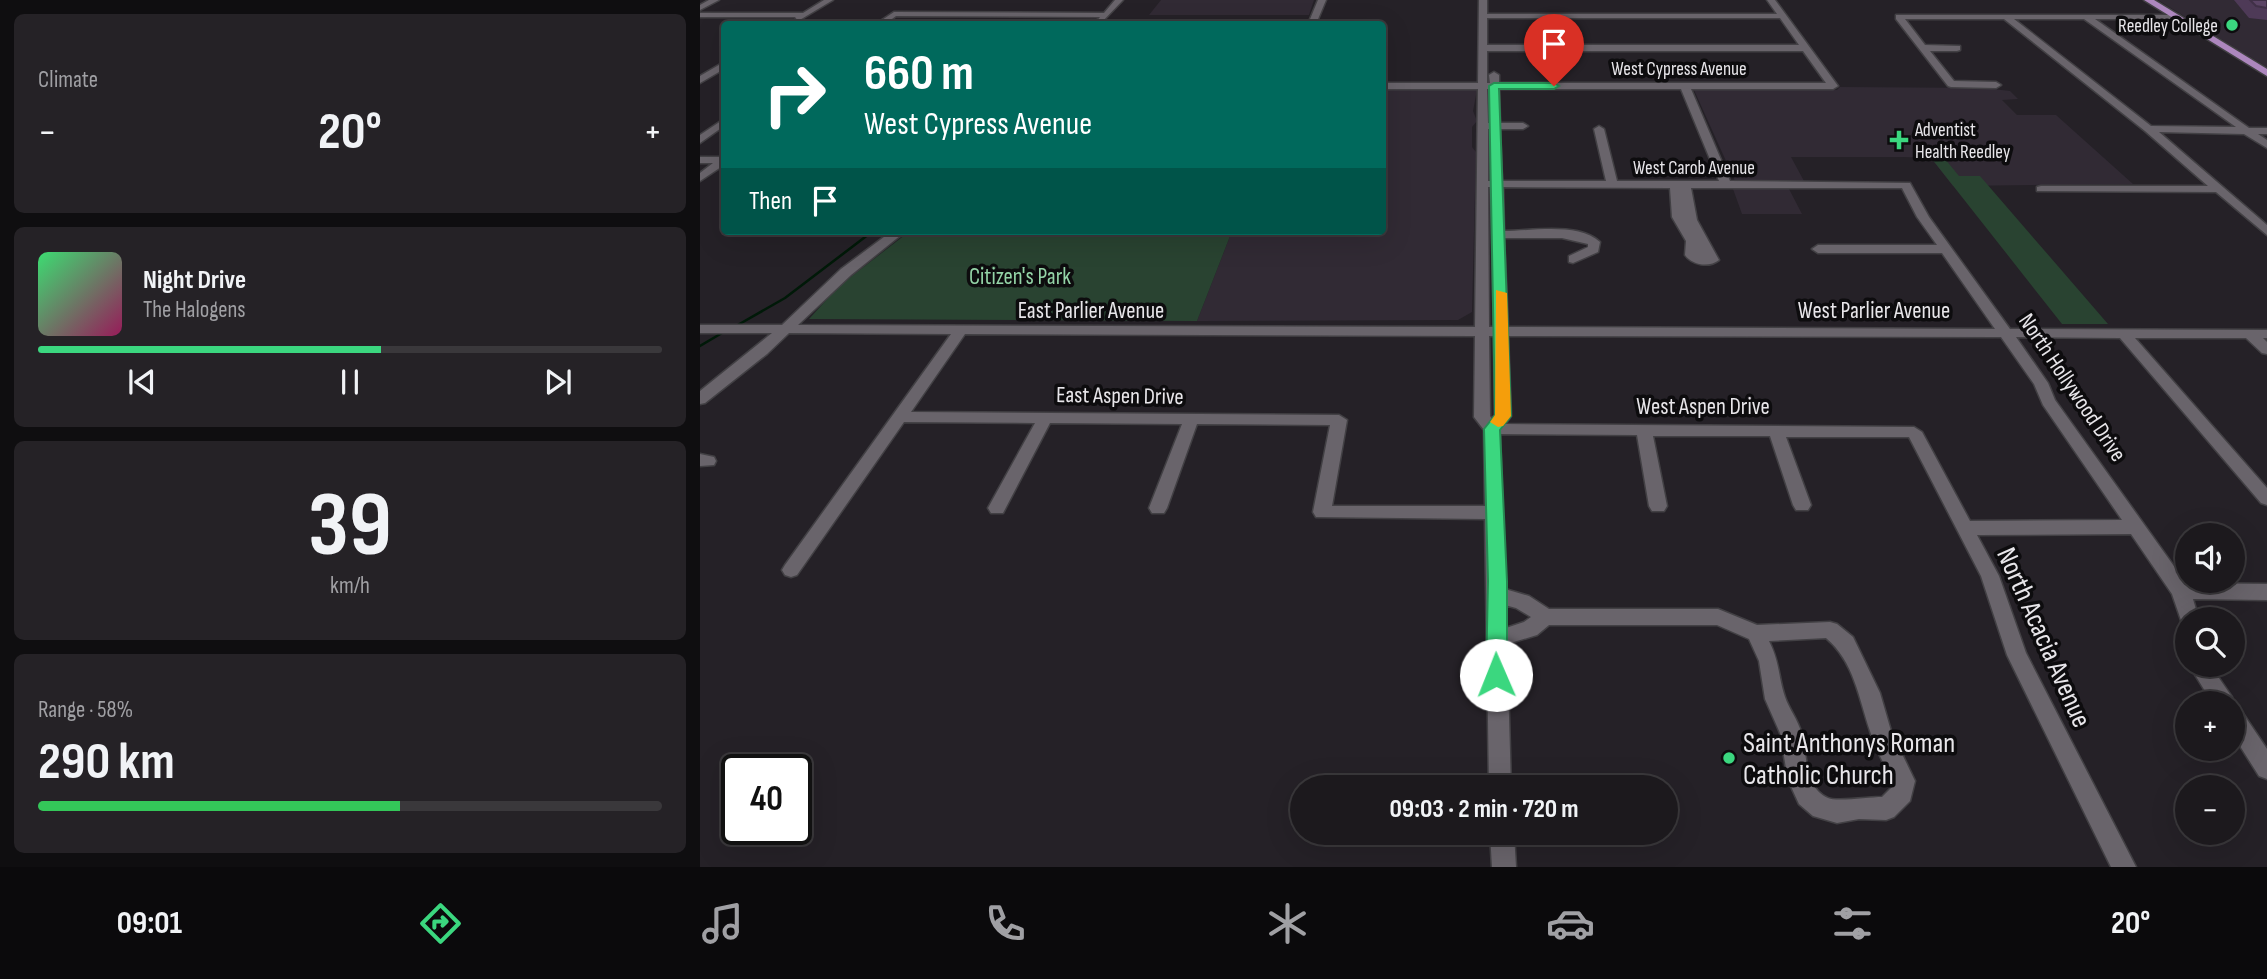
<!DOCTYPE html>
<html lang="en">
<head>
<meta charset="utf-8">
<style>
  body { margin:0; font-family:"Sofia Sans Condensed",sans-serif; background:#252226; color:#f1f3f6; height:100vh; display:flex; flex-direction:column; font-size:26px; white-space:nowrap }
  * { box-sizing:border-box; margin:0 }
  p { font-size:23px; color:#a0a0a4 }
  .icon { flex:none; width:38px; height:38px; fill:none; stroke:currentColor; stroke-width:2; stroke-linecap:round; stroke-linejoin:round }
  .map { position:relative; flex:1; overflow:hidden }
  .panel { display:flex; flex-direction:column; gap:14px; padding:14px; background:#0f0e10; width:700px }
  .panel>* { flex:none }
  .banner { position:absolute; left:21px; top:21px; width:665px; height:214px; border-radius:7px; box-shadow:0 7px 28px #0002,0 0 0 2px #3a383b; background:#00695c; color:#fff; overflow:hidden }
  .controls { position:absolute; left:1475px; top:523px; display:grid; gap:14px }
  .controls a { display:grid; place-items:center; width:70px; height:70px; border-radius:50%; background:#1c191d; box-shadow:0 7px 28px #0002,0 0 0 2px #3a383b; font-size:35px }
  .speed { position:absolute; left:21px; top:754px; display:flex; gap:14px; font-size:35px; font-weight:700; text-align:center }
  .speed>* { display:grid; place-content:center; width:91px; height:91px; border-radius:50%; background:#1c191d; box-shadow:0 7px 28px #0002,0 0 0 2px #3a383b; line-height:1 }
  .speed .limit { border:4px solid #111; border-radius:10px; background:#fff; color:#111 }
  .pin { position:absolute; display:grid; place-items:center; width:60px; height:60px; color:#fff; margin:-72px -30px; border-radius:50% 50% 50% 0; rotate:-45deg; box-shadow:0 0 7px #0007 }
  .pin .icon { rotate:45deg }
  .me { position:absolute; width:77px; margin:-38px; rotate:359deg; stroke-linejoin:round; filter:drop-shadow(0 0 5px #0008) }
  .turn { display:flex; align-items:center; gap:24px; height:147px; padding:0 28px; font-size:32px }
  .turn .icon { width:91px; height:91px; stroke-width:2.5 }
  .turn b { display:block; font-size:49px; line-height:60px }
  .then { display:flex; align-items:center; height:66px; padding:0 28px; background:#0003; gap:14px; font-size:26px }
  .big { font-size:52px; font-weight:700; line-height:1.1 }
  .panel .tile { flex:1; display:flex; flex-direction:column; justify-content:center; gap:10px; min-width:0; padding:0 24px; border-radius:10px; background:#252226 }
  .panel .dial { align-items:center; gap:0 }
  .dial b { font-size:91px; line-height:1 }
  .song { display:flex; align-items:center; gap:21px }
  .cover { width:84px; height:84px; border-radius:10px; background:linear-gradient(135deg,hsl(140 70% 55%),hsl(330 70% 35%)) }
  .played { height:7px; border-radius:4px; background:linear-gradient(90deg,#3bd77f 55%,#3a383b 55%) }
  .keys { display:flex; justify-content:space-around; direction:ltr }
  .heat { display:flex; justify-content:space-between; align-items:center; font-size:38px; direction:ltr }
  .charge { height:10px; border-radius:5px; background:linear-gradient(90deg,#34c759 58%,#3a383b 0) }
  .trip { position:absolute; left:590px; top:775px; width:388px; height:70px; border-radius:35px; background:#1c191d; box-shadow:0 7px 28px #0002,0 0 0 2px #3a383b; font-weight:700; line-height:70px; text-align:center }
  .tabs { display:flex; height:112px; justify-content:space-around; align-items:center; background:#0b0a0c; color:#a0a0a4 }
  .tabs .icon { width:49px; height:49px }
  .tabs .on { color:#3bd77f }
  .tabs b { font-size:32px; color:#f1f3f6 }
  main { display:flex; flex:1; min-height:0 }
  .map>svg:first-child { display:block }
  .built { fill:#312a34 }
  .green { fill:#294331 }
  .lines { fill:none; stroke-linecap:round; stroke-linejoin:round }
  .stream { stroke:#001908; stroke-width:2.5 }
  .minor-casing { stroke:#424044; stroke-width:3 }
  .major-casing { stroke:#424044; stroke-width:3 }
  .minor { fill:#69646b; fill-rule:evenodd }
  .major { fill:#ad87be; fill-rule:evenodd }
  .wall { fill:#4e3a57 }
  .building { fill:#5b4465; stroke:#403047; stroke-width:2 }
  .route { fill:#3bd77f; stroke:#268c53; stroke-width:2 }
  .slow { fill:#f59e0b }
  .poi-dot { fill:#3bd77f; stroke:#0d0c0e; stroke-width:2.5 }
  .labels { text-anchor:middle; stroke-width:7; stroke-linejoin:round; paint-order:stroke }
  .far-poi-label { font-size:19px; fill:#e8e6ea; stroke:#0d0c0e; text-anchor:end }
  .far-street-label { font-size:19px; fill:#e8e6ea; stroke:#0d0c0e }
  .park-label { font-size:23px; fill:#94d4a7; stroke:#0d0c0e }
  .street-label { font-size:23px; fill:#e8e6ea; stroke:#0d0c0e }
  .near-street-label { font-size:28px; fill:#e8e6ea; stroke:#0d0c0e }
  .near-poi-label { font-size:28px; fill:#e8e6ea; stroke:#0d0c0e; text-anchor:start }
</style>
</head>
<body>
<main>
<section class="panel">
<div class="tile"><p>Climate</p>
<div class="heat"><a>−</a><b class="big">20°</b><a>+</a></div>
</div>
<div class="tile">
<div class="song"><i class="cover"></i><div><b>Night Drive</b><p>The Halogens</p></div></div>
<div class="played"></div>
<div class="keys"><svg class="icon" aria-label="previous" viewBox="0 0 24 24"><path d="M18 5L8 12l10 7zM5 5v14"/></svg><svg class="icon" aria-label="pause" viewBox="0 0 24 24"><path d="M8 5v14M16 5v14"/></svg><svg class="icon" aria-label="next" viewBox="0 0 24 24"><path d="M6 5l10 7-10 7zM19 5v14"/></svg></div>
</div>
<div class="tile dial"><b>39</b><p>km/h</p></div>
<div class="tile"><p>Range · 58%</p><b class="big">290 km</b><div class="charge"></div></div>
</section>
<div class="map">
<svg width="1567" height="867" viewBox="0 0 1567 867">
  <rect width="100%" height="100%" fill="#252127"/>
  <!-- built -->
  <path class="built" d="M461 0H614L609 15H449Z
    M1458 0H1567V67L1537 49Z
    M1140 87 1284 88 1310 91 1318 99 1302 100 1317 115H1356L1433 184 1253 186 1231 158 1203 157H1091L1104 181H1035L994 90H1137Z
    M683 89 777 90 773 111 777 121 772 127V147L776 152 772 312 758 320 497 321 532 231H682Z
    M1033 189H1089L1102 214H1042Z"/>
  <!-- green -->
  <path class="green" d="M1232 159H1245L1259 176H1280L1408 324H1362Z
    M210 231H532L497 321 109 319 139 286Z"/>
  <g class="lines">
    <!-- stream -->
    <path class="stream" d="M36 326 85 298 173 231
      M0 346 22 333"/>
    <!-- minor casing -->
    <g class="minor-casing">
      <path id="minor" d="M9 0H19L0 10V5Z
        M124 0H133L98 21 95 17H0V13H103Z
        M415 0H423L400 24 396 22 400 17 196 16 185 24H176L194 12 404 13Z
        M618 0H626L616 24H608Z
        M779 0H787V14H1077L1067 0H1075L1138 86 1133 89H991L1030 181 1210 183 1229 217 1310 329 1567 330V338H1563L1567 342V354L1562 353 1546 338H1435L1567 488V505L1561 503 1420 338 1316 337 1348 383 1355 400 1486 583 1567 584V600L1493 599 1499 620H1488V627L1483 626 1472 594 1431 534 1277 535 1299 576 1326 653 1436 867H1411L1307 655 1281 576 1209 437H1086L1111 505 1108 510H1096L1093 505 1070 436H953L967 506 964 511H952L949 506 937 435 800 434 805 589 829 596 849 609H1018L1057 625 1130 622 1137 624 1153 637 1180 693 1191 731 1215 781 1210 801 1194 817 1186 820 1159 819 1137 823 1113 816 1099 804 1088 780 1080 733 1065 699 1059 661 1049 639 1017 625H849L837 635 807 644 811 788H789L785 519 616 517 613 512 630 425 497 424 467 508 464 513H452L449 508 482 424 350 423 303 513H291L288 508 335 423 204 422 97 575 91 577 85 575 82 570 85 565 251 334 89 333 67 354 5 403 0 404V391L72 333H0V325H82L141 269 192 231H206L151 275 98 325 775 327 778 89H682V83H778ZM787 18H1080L1099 45H787ZM787 51H1103L1126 83H799V75L794 72 789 75 790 83H787ZM787 89H790V123H788ZM799 89H981L1019 181H917L904 129 899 126 894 129 906 181H802L800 129H823L828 126 823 123H800ZM788 129H790L791 181H788ZM788 187H791L794 327H789ZM803 187 970 188 972 217 986 241 985 255C992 265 1009 268 1019 260L997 220 991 188H1202L1217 217 1237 245H1118L1112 249 1118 253H1242L1295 329 808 327 804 238H862L888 244V247L869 256V262L873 263 898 252 900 242C878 222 832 231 804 231ZM265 334 775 336 774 417 784 430 785 506H632L647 420 639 415 211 412ZM789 336H794L795 415 792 419 790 416ZM808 336 1301 337 1334 384 1343 405 1422 520 1270 521 1222 432 1214 427 805 424 811 416ZM805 605 816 608 831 617 824 622 806 628ZM1126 638C1154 661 1159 699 1170 731 1175 749 1185 765 1193 782L1192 787 1182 797C1170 797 1136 802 1128 798 1103 787 1108 754 1101 732 1098 720 1089 709 1085 697 1078 676 1080 663 1069 641Z
        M1196 15H1479L1476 19H1395L1549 128H1567V134H1558L1567 140V148L1544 134 1459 132 1567 225V235L1516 192 1337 191V187L1341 186H1508L1445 131 1304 19H1205L1225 45 1260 46V50L1257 51H1230L1254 81 1296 82 1301 85 1296 88 1251 87 1248 86 1196 19ZM1314 19H1384L1536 127 1451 126Z
        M24 62V69L0 83V76Z
        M24 119V126L0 143V135Z
        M0 157H24V165L0 181V173L13 163H0Z
        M0 454 14 457 16 461 14 465 0 466Z
        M1489 665H1510L1532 697 1534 707 1540 709 1567 749V779L1559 776 1533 735V704H1513Z
        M790 833H814L816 867H792Z"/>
    </g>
    <!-- major casing -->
    <g class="major-casing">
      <path id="major" d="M1444 0H1454L1567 69V76Z"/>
    </g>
    <!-- minor -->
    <use href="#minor" class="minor"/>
    <!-- major -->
    <use href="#major" class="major"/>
  </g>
  <!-- wall -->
  <path class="wall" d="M1534 0H1567V20L1549 18Z"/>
  <!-- building -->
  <path class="building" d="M1550 0H1567V8L1556 6Z"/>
  <!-- route -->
  <path class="route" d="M794 83H854L859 86 854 89H799L811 416 800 430 807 581V675L804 682 796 684 789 682 786 675 788 581 784 429 795 415 789 86Z"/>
  <!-- slow -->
  <path class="slow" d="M796 290 807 293 811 416 803 426 798 427 790 422 795 415Z"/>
  <!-- markers -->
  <g class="poi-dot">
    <circle cx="1532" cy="25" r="7"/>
    <path d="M1195.5 129.5h7v7h7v7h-7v7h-7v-7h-7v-7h7z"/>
    <circle cx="1029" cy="758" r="7"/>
  </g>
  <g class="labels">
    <!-- far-poi labels -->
    <g class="far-poi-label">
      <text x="1518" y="32">Reedley College</text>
      <text x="1215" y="136" text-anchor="start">Adventist<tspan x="1215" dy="22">Health Reedley</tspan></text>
    </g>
    <!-- far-street labels -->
    <g class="far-street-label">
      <text x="979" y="75">West Cypress Avenue</text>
      <text x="994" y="174">West Carob Avenue</text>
    </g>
    <!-- park labels -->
    <g class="park-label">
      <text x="320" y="284">Citizen's Park</text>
    </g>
    <!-- street labels -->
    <g class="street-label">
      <text x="391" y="318">East Parlier Avenue</text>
      <text x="1174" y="318">West Parlier Avenue</text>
      <text transform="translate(1373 387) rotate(56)" y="8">North Hollywood Drive</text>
      <text transform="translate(420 395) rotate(1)" y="8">East Aspen Drive</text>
      <text x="1003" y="414">West Aspen Drive</text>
    </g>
    <!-- near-street labels -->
    <g class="near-street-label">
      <text transform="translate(1345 637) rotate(66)" y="10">North Acacia Avenue</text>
    </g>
    <!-- near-poi labels -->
    <g class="near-poi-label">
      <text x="1043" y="752">Saint Anthonys Roman<tspan x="1043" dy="32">Catholic Church</tspan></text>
    </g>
  </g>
</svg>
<div class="controls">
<a><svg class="icon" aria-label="sound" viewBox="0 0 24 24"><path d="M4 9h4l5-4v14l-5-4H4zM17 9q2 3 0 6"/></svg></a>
<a><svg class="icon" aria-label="search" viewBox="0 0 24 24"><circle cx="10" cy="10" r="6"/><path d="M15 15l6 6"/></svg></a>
<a>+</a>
<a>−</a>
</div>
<div class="speed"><div class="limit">40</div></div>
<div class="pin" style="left:854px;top:86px;background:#d93025"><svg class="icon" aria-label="arrive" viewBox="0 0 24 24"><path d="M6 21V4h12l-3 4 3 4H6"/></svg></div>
<svg class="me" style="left:796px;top:675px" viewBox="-20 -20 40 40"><circle r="19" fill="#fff"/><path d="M0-13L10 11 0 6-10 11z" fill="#3bd77f"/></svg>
<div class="trip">09:03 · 2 min · 720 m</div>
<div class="banner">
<div class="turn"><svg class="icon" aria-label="right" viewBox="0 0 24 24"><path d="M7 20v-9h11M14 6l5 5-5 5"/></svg><div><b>660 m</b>West Cypress Avenue</div></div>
<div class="then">Then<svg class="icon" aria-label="arrive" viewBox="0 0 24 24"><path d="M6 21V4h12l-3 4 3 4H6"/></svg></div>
</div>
</div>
</main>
<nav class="tabs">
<b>09:01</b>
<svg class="icon on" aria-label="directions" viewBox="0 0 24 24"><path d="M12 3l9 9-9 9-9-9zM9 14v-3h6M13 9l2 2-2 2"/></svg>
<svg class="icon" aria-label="music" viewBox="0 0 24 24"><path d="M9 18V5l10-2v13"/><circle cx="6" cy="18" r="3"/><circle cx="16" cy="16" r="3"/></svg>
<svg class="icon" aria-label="phone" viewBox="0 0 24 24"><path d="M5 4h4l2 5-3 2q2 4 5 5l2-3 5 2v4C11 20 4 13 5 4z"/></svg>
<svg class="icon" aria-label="climate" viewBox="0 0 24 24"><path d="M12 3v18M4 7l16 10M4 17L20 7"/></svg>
<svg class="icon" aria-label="car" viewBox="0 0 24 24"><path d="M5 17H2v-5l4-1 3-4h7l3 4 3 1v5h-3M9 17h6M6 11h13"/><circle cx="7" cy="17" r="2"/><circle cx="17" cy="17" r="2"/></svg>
<svg class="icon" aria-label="filters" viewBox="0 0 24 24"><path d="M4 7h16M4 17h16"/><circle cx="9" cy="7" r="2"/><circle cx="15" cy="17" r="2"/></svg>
<b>20°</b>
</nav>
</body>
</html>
